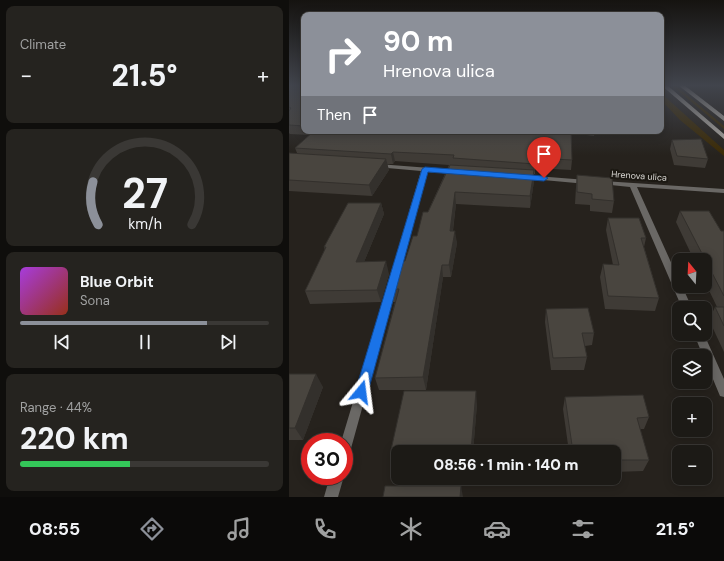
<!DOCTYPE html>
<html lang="en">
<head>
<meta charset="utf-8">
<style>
  body { margin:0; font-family:"DM Sans",sans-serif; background:#25231f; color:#f1f3f6; height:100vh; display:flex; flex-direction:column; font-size:15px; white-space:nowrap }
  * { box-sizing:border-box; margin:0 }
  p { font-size:13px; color:#a0a1a1 }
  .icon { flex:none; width:22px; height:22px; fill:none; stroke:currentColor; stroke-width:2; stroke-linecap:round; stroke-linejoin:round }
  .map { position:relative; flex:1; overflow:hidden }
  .details { display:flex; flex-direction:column; gap:6px; padding:6px; background:#0f0e0c; width:289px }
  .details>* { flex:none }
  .top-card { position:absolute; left:12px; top:12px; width:363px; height:122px; border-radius:8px; box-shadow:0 2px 10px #0003,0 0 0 1px #3a3835; background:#8c9099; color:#fff; overflow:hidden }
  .needle { width:26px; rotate:342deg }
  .buttons { position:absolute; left:383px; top:253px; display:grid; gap:8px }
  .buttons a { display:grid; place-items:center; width:40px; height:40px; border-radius:8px; background:#1c1a16; box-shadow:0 2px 10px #0003,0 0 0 1px #3a3835; font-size:20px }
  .speed { position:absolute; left:12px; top:433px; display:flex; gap:8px; font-size:20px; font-weight:700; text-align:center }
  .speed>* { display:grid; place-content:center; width:52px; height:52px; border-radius:50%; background:#1c1a16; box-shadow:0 2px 10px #0003,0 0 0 1px #3a3835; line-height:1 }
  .speed .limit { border:6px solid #d22; background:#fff; color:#111 }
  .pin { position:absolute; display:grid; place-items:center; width:34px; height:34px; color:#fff; margin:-41px -17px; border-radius:50% 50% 50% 0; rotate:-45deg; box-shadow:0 0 4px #0007 }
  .pin .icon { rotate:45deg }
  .me { position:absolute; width:44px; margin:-22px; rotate:16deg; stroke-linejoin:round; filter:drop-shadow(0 0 3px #0008) }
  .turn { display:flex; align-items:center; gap:14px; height:84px; padding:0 16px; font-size:18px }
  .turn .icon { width:52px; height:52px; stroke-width:2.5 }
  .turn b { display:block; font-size:28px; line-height:34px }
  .then { display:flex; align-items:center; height:38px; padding:0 16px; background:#0003; gap:8px; font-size:15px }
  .big { font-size:30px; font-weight:800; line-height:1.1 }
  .details .card { flex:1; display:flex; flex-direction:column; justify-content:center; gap:6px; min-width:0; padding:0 14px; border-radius:8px; background:#25231f }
  .details .dial { align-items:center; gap:0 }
  .dial svg { height:104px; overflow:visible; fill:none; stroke:#3a3835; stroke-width:7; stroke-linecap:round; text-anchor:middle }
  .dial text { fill:#f1f3f6; stroke:none }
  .song { display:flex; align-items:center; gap:12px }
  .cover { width:48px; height:48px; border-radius:6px; background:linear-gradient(135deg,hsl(280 70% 55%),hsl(10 70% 35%)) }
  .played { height:4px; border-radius:2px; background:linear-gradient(90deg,#8c9099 75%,#3a3835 75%) }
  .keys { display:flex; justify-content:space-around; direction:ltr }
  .heat { display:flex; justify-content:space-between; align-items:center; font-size:22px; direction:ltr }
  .charge { height:6px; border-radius:3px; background:linear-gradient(90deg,#34c759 44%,#3a3835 0) }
  .trip { position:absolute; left:102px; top:445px; width:230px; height:40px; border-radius:8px; background:#1c1a16; box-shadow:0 2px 10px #0003,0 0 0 1px #3a3835; font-weight:800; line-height:40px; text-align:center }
  .dock { display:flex; height:64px; justify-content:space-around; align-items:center; background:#0b0a09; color:#a0a1a1 }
  .dock .icon { width:28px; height:28px }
  .dock .selected { color:#8c9099 }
  .dock b { font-size:18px; color:#f1f3f6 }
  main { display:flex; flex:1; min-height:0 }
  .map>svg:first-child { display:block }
  .green { fill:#3c2b05 }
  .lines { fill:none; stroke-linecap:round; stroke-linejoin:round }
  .street { fill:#6a6865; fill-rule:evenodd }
  .primary { fill:#b2aea8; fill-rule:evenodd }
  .wall { fill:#3f3b36 }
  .shaded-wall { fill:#33302c }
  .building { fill:#49453f; stroke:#33302c }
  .route { fill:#1a73e8; stroke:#114b97 }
  .labels { text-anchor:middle; stroke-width:4; stroke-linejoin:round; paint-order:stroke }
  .far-street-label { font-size:9px; fill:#dad8d4; stroke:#1c1913 }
</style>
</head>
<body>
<main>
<section class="details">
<div class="card"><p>Climate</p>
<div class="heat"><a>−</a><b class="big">21.5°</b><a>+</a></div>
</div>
<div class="card dial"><svg viewBox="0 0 100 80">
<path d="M14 69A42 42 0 1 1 86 69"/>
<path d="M14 69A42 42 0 0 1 10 36" stroke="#8c9099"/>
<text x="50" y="56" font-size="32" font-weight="700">27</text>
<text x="50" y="72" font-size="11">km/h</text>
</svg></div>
<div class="card">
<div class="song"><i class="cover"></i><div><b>Blue Orbit</b><p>Sona</p></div></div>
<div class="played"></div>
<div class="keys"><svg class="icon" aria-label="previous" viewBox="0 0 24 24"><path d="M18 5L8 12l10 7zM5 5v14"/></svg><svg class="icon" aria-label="pause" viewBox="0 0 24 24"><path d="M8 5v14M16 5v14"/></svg><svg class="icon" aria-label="next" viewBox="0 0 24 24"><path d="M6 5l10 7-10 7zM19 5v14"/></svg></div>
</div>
<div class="card"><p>Range · 44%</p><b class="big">220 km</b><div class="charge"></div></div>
</section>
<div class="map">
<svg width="435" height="497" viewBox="0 0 435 497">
  <rect width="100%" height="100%" fill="#26221d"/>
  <!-- green -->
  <path class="green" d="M382 85H386L435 126V129Z
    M372 93 435 150V156L391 120 372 100Z"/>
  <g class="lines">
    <!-- street -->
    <path class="street" d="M89 164 167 170 170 172 167 174 138 172 111 270 107 273 103 270 132 171 87 167V165Z
      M234 175 298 180 301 182 298 184 232 178 231 177Z
      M314 181 435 189V193L348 187 390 280V286H393L403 308H393L341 187 312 184 311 183Z
      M104 279 107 280 108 282 61 452 59 456 55 458V442H52L100 282 101 280Z
      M405 334H415L435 379V397L431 396 416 360V356H414Z
      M41 476H55L49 497H35Z"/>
    <!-- primary -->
    <path class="primary" d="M372 85H378L435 134V139Z
      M389 85H395L435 116V121Z"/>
  </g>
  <!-- wall -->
  <path class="wall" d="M0 85H15V131H306L305 136 282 133 283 160 282 170 246 168V174H245V181L241 208 167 204 164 231 168 243 162 277H154L137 390H90L86 378 106 302H104L100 289 116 261 128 236 160 165 106 161 104 164H98L100 170 83 196 0 191V153H8L6 148 21 135 1 134 0 133Z
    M314 131H335V133Z
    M383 140 419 159 416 168 385 165 381 149Z
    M288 175 325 201 323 213 301 211V205L286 204 287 187Z
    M92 203 95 214 75 262 100 274 92 302 21 304 16 291 36 250 35 247Z
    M391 211 432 231H435V352L420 320 426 307H428L416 282V260H405L387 222Z
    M319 218 357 238 355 247 370 298 366 311 316 309 311 277 314 264 324 265 317 230Z
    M257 309 305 333 303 345 296 346 298 357 295 370H262L256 322Z
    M0 374 34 387 14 440H0Z
    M276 397 360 417 355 429H351L360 460 354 471 325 472V452H280L274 409Z
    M188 404 184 452H109V462H107L102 450Z"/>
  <!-- shaded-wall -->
  <path class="shaded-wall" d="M104 152 106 161 104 164 102 154Z
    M97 159 100 170 83 196 80 185Z
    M245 170V181L241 208V196Z
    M166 192 167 204 162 243 161 231Z
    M92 203 95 214 70 274 67 262Z
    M166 231 168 243 162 277 160 265Z
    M97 261 100 274 92 302 88 290Z
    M153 265 154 277 137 390 134 377Z
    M27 374 34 387 14 440 6 428Z
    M187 391 188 404 184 452H182Z
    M172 486 174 497H171Z"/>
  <!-- building -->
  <path class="building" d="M0 85H15V126L0 125V111L2 108 0 107Z
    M25 131H282L283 160 247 158 246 164 164 158 165 155 104 152 102 154 6 148Z
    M412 139 419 159 388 156 383 140Z
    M0 153 97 159 80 185 0 180Z
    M161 165 245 170 241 196 166 192 161 231H166L160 265H153L134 377 86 378 110 289H100L109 261H116L124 236H128L134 212H139Z
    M288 175 323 178 325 201 303 199V194L288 192Z
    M59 203H92L67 262 97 261 88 290 16 291 37 247H35Z
    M391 211H420L432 231H435V296Z
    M319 218H350L357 238H352L370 298 319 296 314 264 330 265Z
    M426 307H435V326Z
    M299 308 305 333H293L298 357 264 358 257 309Z
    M0 374H27L6 428H0Z
    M115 391H187L182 451 102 450Z
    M354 395 360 417 348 418 360 460H325V452H284L276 397Z
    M96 486H172L171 497H94Z"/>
  <!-- sky -->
  <linearGradient id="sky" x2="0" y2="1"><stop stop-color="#151310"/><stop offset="0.55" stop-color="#41444c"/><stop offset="1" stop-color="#41444c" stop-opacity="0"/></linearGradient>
  <rect width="435" height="155" fill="url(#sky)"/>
  <!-- route -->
  <path class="route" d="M136 167 255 176 259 178 255 181 139 172 79 392 77 396 72 398 68 396 66 392 133 169Z"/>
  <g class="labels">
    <!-- far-street labels -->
    <g class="far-street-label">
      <text transform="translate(350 176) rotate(4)" y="3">Hrenova ulica</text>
    </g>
  </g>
</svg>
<div class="buttons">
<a><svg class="needle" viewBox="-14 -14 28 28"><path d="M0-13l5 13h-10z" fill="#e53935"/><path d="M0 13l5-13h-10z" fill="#a0a1a1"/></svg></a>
<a><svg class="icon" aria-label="search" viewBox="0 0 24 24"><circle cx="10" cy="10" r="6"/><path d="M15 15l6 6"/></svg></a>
<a><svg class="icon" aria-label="layers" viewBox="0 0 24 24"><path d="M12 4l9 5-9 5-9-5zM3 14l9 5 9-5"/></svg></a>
<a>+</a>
<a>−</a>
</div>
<div class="speed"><div class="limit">30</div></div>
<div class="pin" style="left:255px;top:178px;background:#d93025"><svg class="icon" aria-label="arrive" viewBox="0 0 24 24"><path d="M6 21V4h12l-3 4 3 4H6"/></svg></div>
<svg class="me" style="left:72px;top:392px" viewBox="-20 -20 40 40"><path d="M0-17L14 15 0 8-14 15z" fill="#1a73e8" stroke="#fff" stroke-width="4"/></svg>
<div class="trip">08:56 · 1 min · 140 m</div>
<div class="top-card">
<div class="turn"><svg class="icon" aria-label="right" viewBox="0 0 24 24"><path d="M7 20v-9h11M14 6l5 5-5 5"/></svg><div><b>90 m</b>Hrenova ulica</div></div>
<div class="then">Then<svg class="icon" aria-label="arrive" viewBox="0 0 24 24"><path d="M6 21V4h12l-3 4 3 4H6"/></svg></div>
</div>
</div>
</main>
<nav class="dock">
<b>08:55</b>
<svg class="icon selected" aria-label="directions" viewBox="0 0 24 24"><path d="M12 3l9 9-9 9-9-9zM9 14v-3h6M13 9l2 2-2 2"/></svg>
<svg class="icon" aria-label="music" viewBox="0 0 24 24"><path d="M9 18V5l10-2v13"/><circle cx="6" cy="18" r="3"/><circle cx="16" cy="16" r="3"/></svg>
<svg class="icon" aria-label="phone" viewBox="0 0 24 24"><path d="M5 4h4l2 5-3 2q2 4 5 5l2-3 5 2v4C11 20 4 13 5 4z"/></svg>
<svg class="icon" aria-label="climate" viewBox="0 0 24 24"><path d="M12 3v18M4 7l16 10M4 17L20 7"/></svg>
<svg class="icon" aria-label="car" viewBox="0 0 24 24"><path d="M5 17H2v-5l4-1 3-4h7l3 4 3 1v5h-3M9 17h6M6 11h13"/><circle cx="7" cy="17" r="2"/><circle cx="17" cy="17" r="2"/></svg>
<svg class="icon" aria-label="filters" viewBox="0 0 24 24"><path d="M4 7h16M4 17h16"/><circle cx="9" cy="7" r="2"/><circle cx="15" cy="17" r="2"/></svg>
<b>21.5°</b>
</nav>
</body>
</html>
